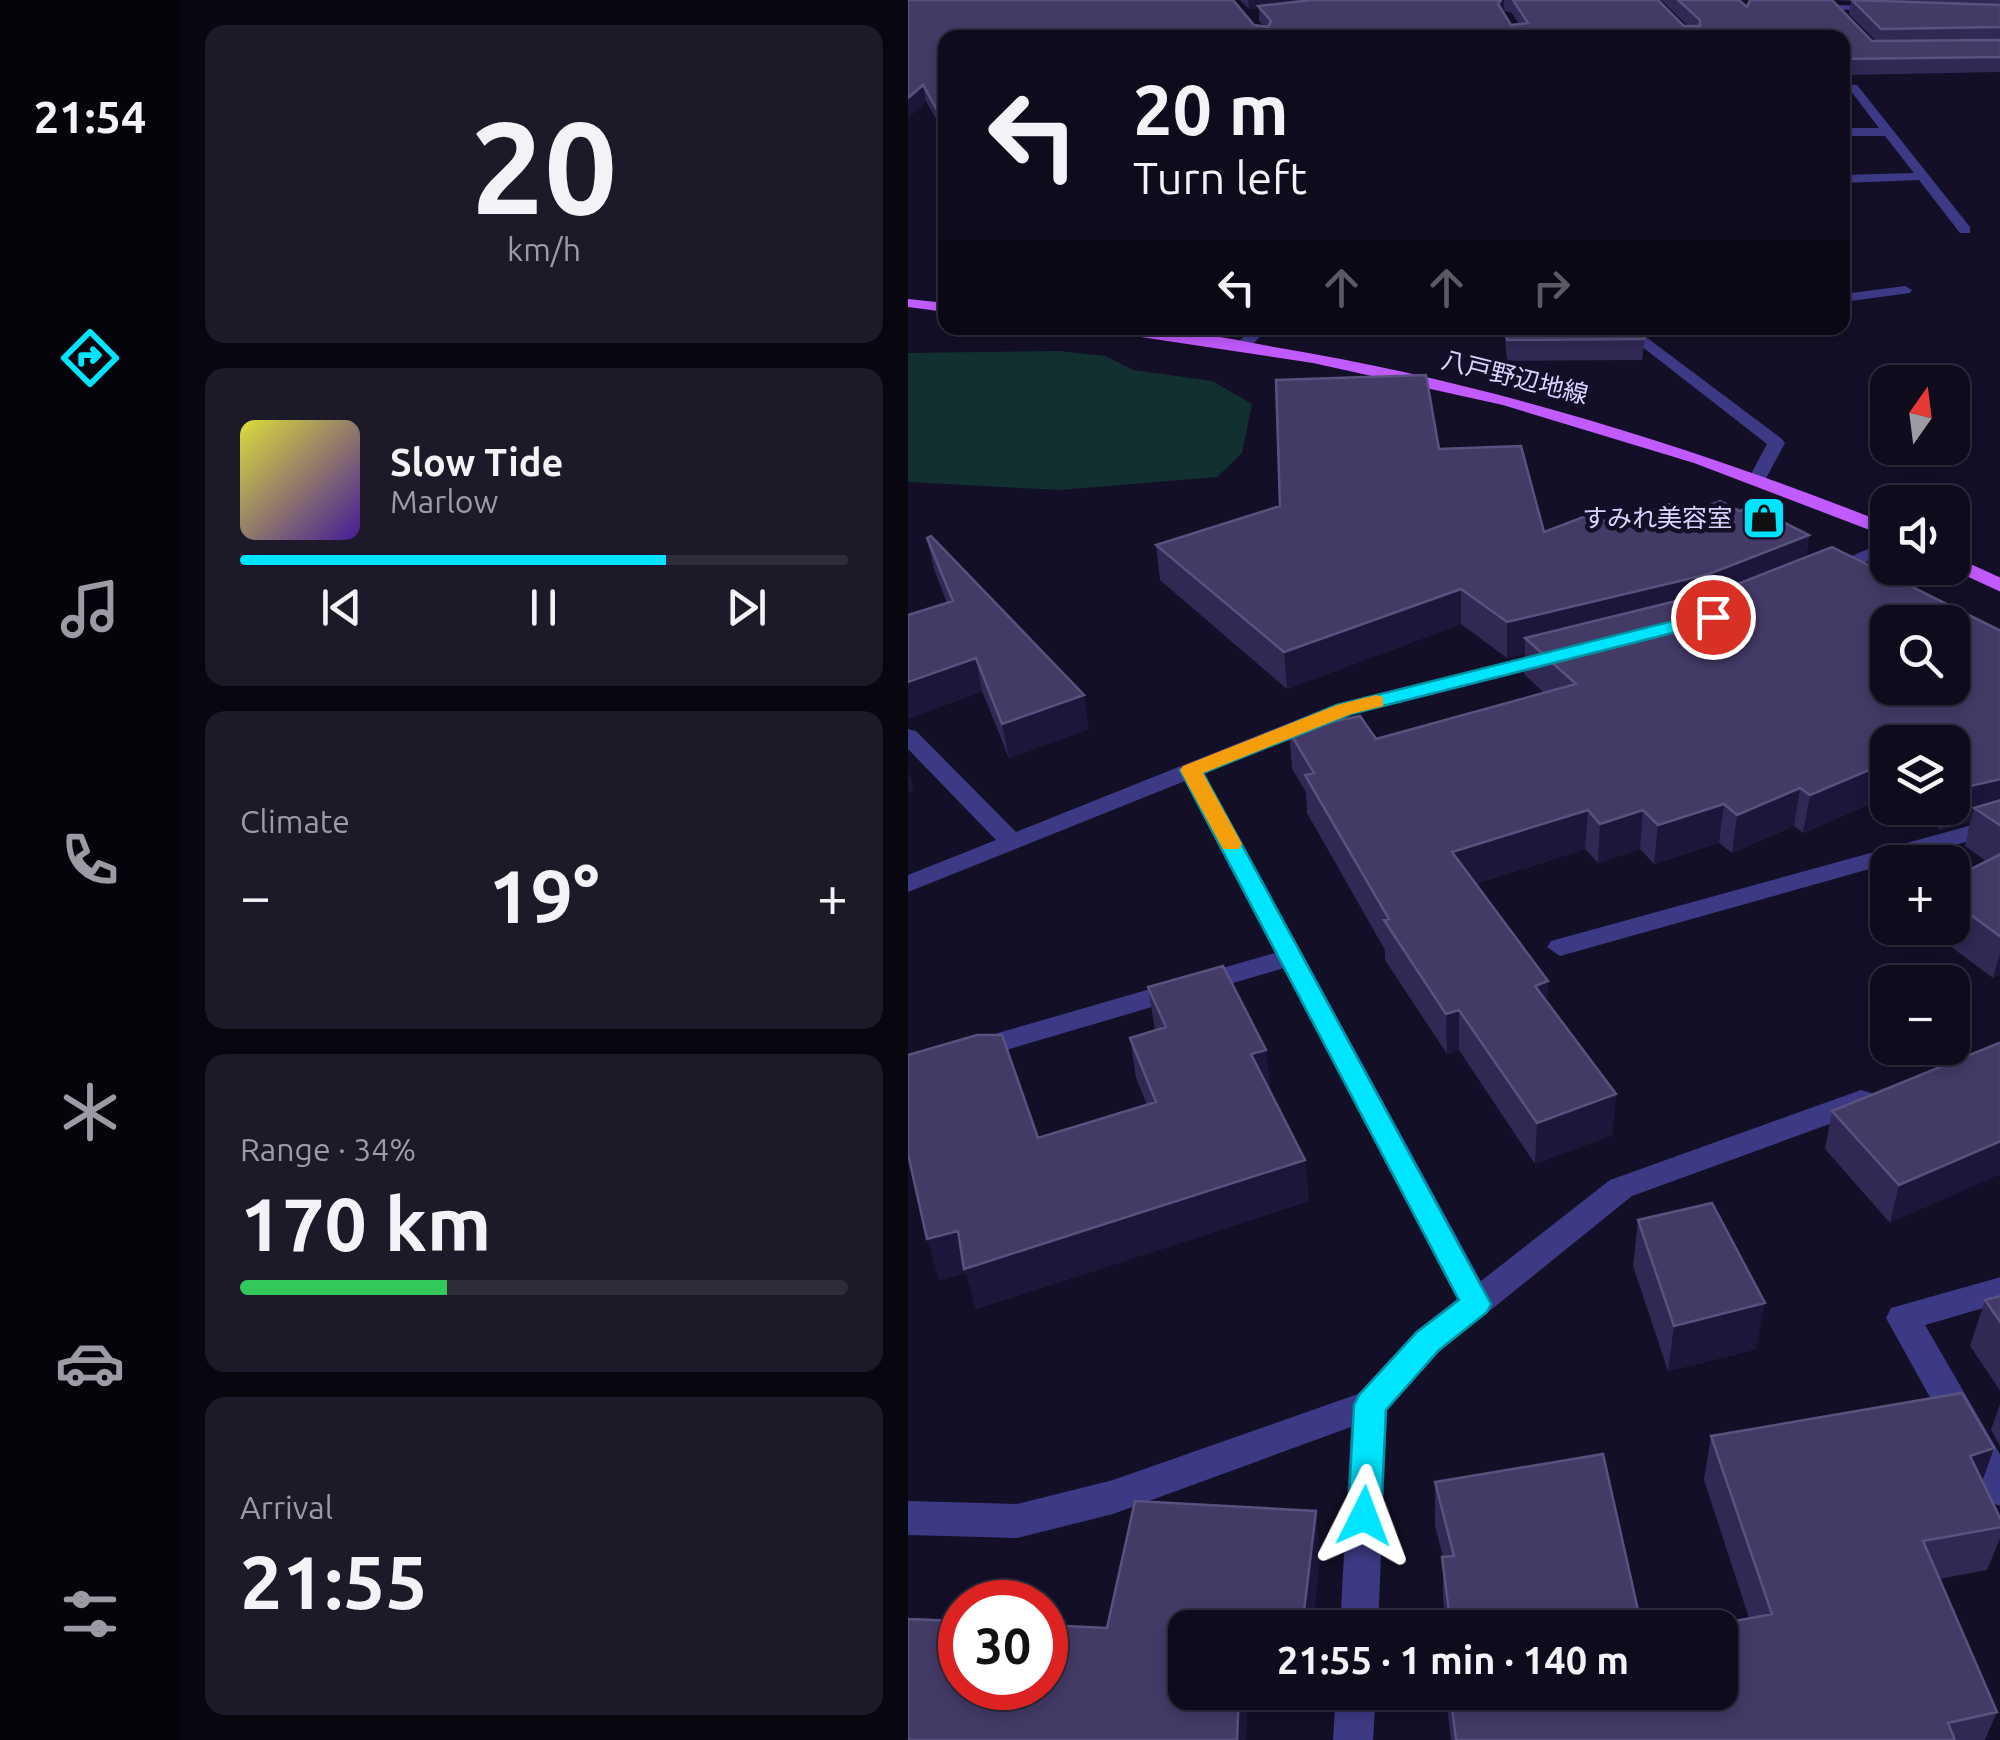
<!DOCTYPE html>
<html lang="en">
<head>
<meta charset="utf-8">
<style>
  body { margin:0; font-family:Ubuntu,"Noto Sans JP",sans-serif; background:#1c1929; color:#f1f3f6; height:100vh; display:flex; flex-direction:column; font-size:38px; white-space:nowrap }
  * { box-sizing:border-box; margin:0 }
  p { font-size:32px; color:#9b9ba3 }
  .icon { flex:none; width:55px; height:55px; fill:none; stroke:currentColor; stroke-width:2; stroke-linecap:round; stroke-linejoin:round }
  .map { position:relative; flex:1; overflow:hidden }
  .side { display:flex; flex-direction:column; gap:25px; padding:25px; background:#08060f; width:728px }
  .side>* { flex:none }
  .banner { position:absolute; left:30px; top:30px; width:912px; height:305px; border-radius:20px; box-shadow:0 5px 15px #0003,0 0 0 2px #2e2b3b; background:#0e0b1c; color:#f1f3f6; overflow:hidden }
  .needle { width:65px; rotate:14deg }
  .fabs { position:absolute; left:962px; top:365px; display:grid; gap:20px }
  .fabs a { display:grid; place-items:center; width:100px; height:100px; border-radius:20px; background:#0e0b1c; box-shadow:0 5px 15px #0003,0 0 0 2px #2e2b3b; font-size:50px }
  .speed { position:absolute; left:30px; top:1580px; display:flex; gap:20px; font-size:50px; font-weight:700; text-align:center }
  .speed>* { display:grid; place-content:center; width:130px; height:130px; border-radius:50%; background:#0e0b1c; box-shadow:0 5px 15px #0003,0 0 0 2px #2e2b3b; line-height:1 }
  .speed .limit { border:15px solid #d22; background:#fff; color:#111 }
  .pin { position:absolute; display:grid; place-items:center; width:85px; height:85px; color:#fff; margin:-42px; border:5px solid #fff; border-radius:50%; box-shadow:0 2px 10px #0007 }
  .me { position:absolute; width:110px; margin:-55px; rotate:3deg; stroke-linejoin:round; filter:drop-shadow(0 0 8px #0008) }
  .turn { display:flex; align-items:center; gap:35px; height:210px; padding:0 30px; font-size:45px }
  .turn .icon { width:130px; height:130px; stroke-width:2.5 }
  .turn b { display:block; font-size:70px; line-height:85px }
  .lanes { display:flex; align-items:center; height:95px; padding:0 30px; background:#0003; justify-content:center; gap:50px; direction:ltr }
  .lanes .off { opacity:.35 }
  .big { font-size:75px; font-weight:600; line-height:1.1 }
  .side .tile { flex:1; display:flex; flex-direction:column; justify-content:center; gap:15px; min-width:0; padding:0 35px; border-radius:20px; background:#1c1929 }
  .side .dial { align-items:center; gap:0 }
  .dial b { font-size:130px; line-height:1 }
  .song { display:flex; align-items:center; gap:30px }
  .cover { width:120px; height:120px; border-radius:15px; background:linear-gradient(135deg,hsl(60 70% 55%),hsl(260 70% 35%)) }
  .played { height:10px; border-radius:5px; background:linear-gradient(90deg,#00e5ff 70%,#2e2b3b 70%) }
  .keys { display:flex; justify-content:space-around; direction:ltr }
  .heat { display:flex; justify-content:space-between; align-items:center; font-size:55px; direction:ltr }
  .charge { height:15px; border-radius:8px; background:linear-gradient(90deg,#34c759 34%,#2e2b3b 0) }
  .trip { position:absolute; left:260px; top:1610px; width:570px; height:100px; border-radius:20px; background:#0e0b1c; box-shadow:0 5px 15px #0003,0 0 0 2px #2e2b3b; font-weight:600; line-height:100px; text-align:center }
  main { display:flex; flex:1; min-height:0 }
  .menu { display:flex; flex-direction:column; width:180px; justify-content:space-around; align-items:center; background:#06040b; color:#9b9ba3 }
  .menu .icon { width:70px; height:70px }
  .menu .active { color:#00e5ff }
  .menu b { font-size:45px; color:#f1f3f6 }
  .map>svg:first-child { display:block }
  .green { fill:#12302f }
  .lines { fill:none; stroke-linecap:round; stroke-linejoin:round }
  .minor { fill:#3d3a85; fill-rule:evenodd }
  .major { fill:#c25bff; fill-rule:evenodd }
  .wall { fill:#312854; fill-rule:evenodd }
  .shaded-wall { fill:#1d163a }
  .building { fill:#433a66; stroke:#5a527e; stroke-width:2.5; fill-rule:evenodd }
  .route { fill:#00e5ff; stroke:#0095a6; stroke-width:2.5 }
  .slow { fill:#f59e0b }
  .labels { text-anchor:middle; stroke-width:9; stroke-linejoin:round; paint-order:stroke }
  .far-street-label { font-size:25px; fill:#d9d4ff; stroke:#130f26 }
  .far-poi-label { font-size:25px; fill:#d9d4ff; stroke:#130f26; text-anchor:end }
</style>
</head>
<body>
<main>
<nav class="menu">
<b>21:54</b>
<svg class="icon active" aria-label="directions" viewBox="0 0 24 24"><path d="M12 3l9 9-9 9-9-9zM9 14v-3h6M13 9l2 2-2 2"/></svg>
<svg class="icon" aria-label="music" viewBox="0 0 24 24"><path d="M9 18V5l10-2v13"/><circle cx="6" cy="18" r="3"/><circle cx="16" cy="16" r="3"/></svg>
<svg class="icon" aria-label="phone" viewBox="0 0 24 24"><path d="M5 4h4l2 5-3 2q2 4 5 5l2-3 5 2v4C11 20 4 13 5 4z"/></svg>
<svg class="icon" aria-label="climate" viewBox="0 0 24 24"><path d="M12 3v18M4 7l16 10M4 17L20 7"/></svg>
<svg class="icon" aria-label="car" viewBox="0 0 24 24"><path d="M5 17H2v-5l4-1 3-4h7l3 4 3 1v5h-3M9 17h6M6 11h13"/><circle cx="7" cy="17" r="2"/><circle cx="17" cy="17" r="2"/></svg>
<svg class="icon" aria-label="filters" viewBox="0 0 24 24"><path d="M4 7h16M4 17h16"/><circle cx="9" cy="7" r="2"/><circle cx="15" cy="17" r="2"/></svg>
</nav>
<section class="side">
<div class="tile dial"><b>20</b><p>km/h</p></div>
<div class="tile">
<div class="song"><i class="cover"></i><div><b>Slow Tide</b><p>Marlow</p></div></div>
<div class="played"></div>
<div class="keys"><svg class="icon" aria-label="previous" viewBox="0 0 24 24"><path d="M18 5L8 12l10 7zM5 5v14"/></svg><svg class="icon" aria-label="pause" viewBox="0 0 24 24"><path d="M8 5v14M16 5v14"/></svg><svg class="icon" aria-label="next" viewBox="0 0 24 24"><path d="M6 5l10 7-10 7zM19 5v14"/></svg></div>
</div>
<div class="tile"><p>Climate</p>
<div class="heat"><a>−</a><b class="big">19°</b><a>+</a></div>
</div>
<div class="tile"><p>Range · 34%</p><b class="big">170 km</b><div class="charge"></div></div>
<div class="tile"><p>Arrival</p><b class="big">21:55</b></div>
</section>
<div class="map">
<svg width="1093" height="1740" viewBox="0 0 1093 1740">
  <rect width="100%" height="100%" fill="#130f26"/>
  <!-- green -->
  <path class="green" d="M152 351 197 356 225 370 304 381 344 404 334 453 309 477 152 490 0 482V353Z"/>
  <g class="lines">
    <!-- minor -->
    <path class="minor" d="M921 5 976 6 981 9 932 10 948 27 943 30Z
      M935 84 949 85 1062 227V233H1052L1011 180 935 183V175L1006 173 977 136H935V128H971L942 90H935Z
      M997 286 1004 290 1002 293 935 302V294Z
      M343 328H359L342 348H330L328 345Z
      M710 328H726L874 439 877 443 857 480 842 476 859 444Z
      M980 540V553L927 575 920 577 910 571Z
      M649 650 656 652V660L444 714 296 773 573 1281 702 1180 953 1090 963 1093 968 1101 963 1109 724 1196 532 1351 479 1410 470 1628H432L443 1427 205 1514 109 1538 0 1535V1501L109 1504 205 1480 450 1394 508 1331 549 1299 376 968 0 1079V1059L367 953 277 781 0 892V875L88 840 0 749V729L8 731 108 832 428 704Z
      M1093 817V832L652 956 639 947 643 941Z
      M1093 1277V1303L1017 1325 1093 1456V1506L1080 1502 978 1318 983 1308Z
      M428 1692H468L465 1740H425Z"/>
    <!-- major -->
    <path class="major" d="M0 299 38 303V312L0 307Z
      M198 328C256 324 316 338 372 348 581 383 783 446 980 524V537L786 463 595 405 405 363 206 333Z
      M1045 556 1093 578V592L1041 568H1045Z"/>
  </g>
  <!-- wall -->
  <path class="wall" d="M0 0 356 26 351 21V8L341 9 332 0H750L776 26H780L753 0H831L839 7 842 0H1093V72L935 75V38H38V137L18 101 0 118ZM924 0 943 1 941 14 968 41H964ZM596 11 604 13 611 24 603 25 595 12Z
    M596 328H738L734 360 599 361Z
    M531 449 636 532 706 526 780 514 832 511 901 535 898 557 1093 631V974L1085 978 1018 928H1045V878L1078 861 1057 846 1062 822 1033 830 1003 808H1045V742H980V796L895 833 886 826 824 853 811 843 746 864 732 849 690 863 677 849 567 884 639 1002 708 1094 704 1135 627 1164 551 1050 539 1054 477 960V950L399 813 398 792 384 769 381 731 468 739 636 693 616 674 617 654 599 658 553 624 379 689 252 580 248 545 372 506Z
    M19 538 181 729 101 758 74 691 0 719V615L39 603 26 569Z
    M240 987 358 1050 362 1090 401 1201 68 1309 58 1273 31 1280 130 1138 239 1105 228 1078 222 1038 247 1030Z
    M1093 1043 982 1223 917 1149 924 1111Z
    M730 1220 848 1349 760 1371 725 1266Z
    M1093 1296V1392L1062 1346 1077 1300Z
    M1093 1401V1448L1083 1430Z
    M803 1436 1086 1448 1074 1482 1093 1520V1536L1079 1570 1031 1579 1089 1712 1077 1740H543L537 1692H812L841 1618 796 1480Z
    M527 1482 734 1628H538L535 1600V1557L527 1526Z
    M412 1556 404 1628H278V1692H339L338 1740H0L199 1628Z"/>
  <!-- shaded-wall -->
  <path class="shaded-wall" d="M340 0H451L341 9Z
    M593 0H596V11L590 19V4Z
    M15 85 18 101 0 118V98Z
    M901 535 896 570 617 638V654L599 658V622Z
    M553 589V624L379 689 376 652Z
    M68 658 74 691 0 719V682Z
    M176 695 181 729 101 758 94 724Z
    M980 762V796L895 833 902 795Z
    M0 767 6 791 0 794Z
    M1093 779V815L1066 808 1062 822 1033 830 1038 808H1045V790Z
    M892 788 886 826 824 853 829 815Z
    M816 804 811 843 746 864 750 825Z
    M680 810 677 849 544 891V852Z
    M735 810 732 849 690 863 692 824Z
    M1093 949V974L1085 978Z
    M640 981 639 1021 627 986Z
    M551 1010V1050L539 1054 538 1014Z
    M358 1050 362 1090 343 1054Z
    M708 1094 704 1135 627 1164 629 1123Z
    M1093 1141V1174L982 1223 991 1185Z
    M397 1160 401 1201 68 1309 58 1273 31 1280 19 1239 50 1231Z
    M857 1303 848 1349 760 1371 766 1326Z
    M1086 1448 1070 1493 1062 1456Z
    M408 1511 412 1556 404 1628H394Z
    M331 1692H339L338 1740H329Z"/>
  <!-- building -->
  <path class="building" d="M0 0H325L346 25 360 27 363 21 350 6 404 0H593L590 4 603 25 620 23 605 0H750L776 26H792V20L770 0H831L839 7 842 0H924L964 41 1093 40V57L935 59V38H38V126L15 85 0 98Z
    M944 0 1093 5V27L973 29Z
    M598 328H732L737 331 736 339 599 340Z
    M518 375 531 449 613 446 636 532 683 514 706 526 761 504 780 514 812 501 832 511 843 506 901 535 801 574 599 622 553 589 376 652 248 545 372 506 368 380Z
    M23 536 176 695 94 724 68 658 0 682V615L45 601 19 538Z
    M924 547 1093 631V779L1045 790V742H980V762L902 795 892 788 829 815 816 804 750 825 735 810 692 824 680 810 544 852 640 981 627 986 708 1094 629 1123 551 1010 538 1014 476 920 481 919 397 775 406 773 381 731 452 716 468 739 668 684 617 638 817 589ZM980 622H1045V688H980Z
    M1093 800V826L1066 808Z
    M1093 854V937L1045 902V878Z
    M315 966 358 1050 343 1054 397 1160 56 1269 50 1231 19 1239 0 1154V1055L69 1035H94L130 1138 248 1102 222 1038 258 1027 240 987Z
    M1091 1043H1093V1141L991 1185 924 1111Z
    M804 1203 857 1303 766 1326 730 1220Z
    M1093 1296V1323L1077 1300Z
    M1054 1393 1086 1448 1062 1456 1093 1520V1527L1015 1541 1089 1712 1040 1723 1047 1740H548L542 1692H812V1628H790L864 1614 803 1436Z
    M695 1454 734 1628H543L534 1557 546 1556 527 1482Z
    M227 1501 408 1511 394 1628 333 1625V1628H278V1692H331L329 1740H0V1619L52 1621V1688H138V1625L199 1628Z"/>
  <!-- route -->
  <path class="route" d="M805 611 812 613V621L443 714 295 773 583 1304 579 1312 531 1350 478 1410 473 1516 468 1527 456 1532 445 1527 440 1516 446 1405 451 1395 509 1332 551 1300 272 770 429 705Z"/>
  <!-- slow -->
  <path class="slow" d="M468 695 475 697V706L443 714 295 773 334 844 331 849H315L272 770 275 766 429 705Z"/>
  <!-- icons -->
  <defs>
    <g id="shop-square" transform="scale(2.25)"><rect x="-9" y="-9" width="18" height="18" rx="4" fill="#00e5ff" stroke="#130f26"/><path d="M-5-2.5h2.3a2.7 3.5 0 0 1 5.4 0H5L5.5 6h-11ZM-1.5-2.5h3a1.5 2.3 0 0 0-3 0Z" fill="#111"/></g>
  </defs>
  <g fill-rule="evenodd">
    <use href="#shop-square" x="856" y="518"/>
  </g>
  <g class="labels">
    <!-- far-street labels -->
    <g class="far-street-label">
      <text transform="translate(607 377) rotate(14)" y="9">八戸野辺地線</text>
    </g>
    <!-- far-poi labels -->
    <g class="far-poi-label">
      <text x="824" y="527">すみれ美容室</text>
    </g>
  </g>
</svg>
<div class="fabs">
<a><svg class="needle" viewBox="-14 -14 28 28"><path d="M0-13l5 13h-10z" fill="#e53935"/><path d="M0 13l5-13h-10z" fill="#9b9ba3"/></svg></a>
<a><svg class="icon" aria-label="sound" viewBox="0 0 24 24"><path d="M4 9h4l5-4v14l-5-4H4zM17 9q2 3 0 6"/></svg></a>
<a><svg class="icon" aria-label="search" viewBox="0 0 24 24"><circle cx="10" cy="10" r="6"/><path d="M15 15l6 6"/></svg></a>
<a><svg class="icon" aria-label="layers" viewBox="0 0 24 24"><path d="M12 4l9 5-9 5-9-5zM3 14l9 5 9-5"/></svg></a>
<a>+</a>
<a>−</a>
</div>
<div class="speed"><div class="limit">30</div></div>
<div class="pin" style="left:805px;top:617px;background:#d93025"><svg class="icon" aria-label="arrive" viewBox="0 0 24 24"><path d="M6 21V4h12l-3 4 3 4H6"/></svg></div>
<svg class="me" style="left:456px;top:1516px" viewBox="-20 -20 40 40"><path d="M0-17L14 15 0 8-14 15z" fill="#00e5ff" stroke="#fff" stroke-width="4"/></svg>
<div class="trip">21:55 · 1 min · 140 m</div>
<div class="banner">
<div class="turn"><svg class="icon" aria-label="left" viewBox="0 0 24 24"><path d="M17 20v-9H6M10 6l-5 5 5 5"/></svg><div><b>20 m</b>Turn left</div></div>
<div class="lanes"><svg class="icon" aria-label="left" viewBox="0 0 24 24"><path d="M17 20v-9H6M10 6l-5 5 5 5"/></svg><svg class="icon off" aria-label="ahead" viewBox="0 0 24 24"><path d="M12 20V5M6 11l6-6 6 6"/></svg><svg class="icon off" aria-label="ahead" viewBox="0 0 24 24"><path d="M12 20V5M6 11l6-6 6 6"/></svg><svg class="icon off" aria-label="right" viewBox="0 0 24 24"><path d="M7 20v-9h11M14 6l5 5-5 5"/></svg></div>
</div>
</div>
</main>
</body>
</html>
